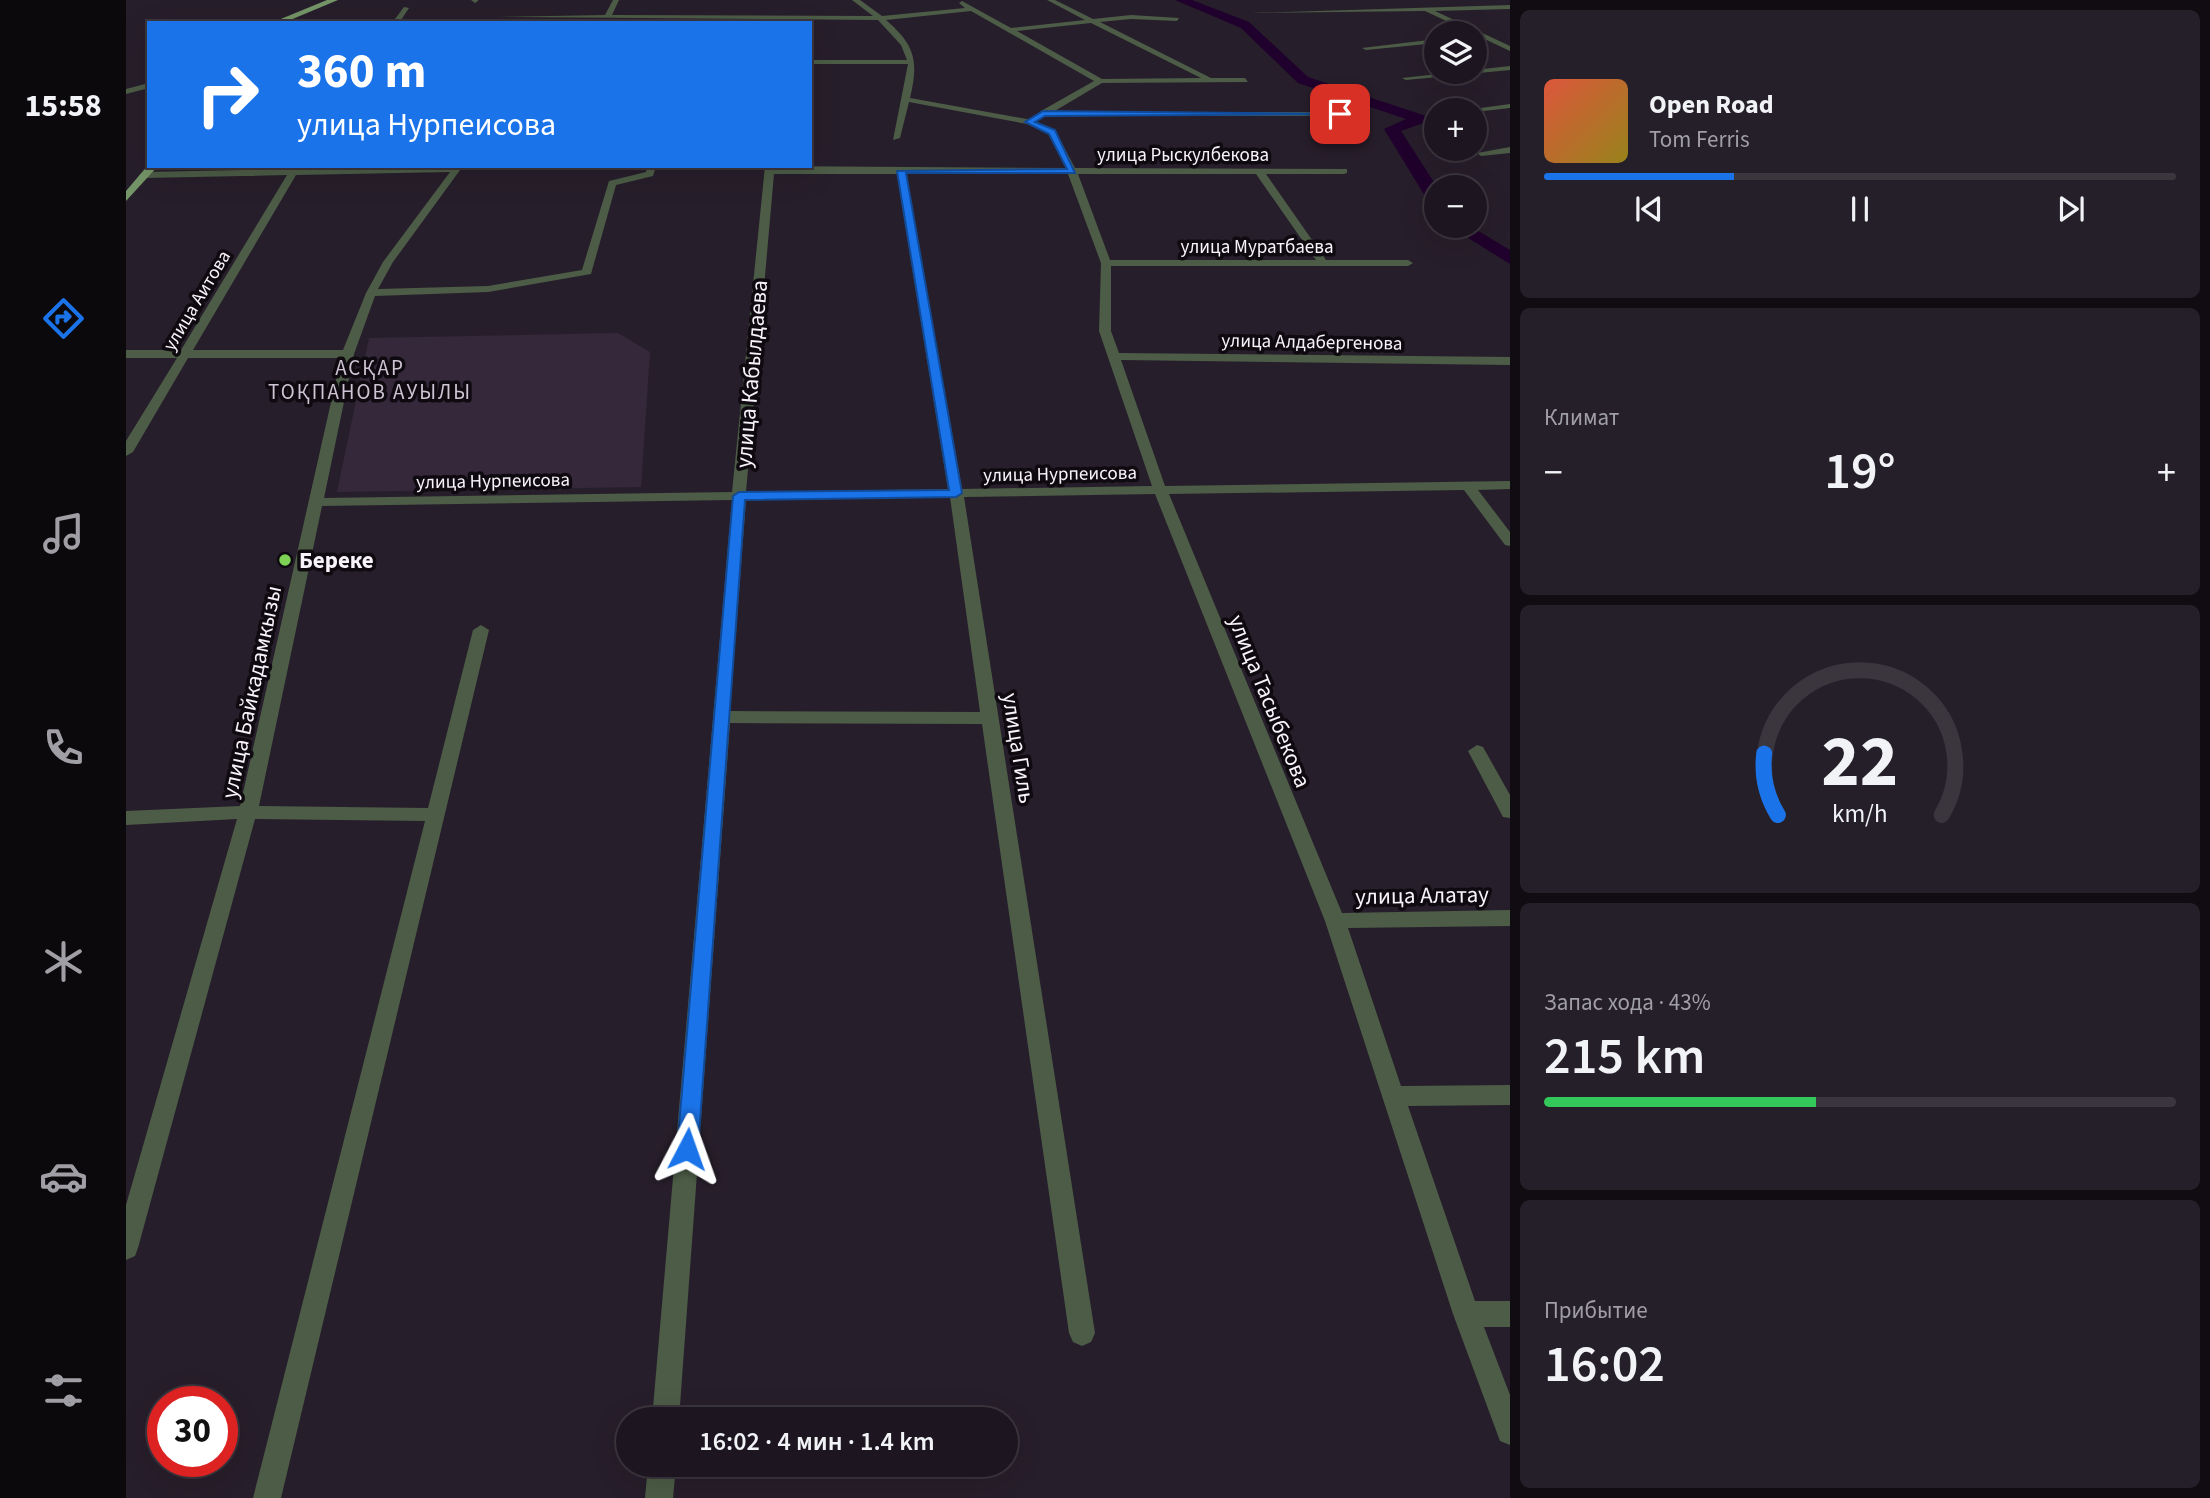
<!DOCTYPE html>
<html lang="ru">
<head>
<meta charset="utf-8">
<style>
  body { margin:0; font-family:"Source Sans 3",sans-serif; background:#251f29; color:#f1f3f6; height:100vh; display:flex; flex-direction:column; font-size:26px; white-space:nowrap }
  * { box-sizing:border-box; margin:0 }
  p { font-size:23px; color:#a09fa5 }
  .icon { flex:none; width:38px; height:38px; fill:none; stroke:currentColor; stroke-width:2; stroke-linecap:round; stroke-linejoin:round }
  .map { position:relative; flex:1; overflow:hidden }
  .details { display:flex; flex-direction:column; gap:10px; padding:10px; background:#100c12; width:700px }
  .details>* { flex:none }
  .top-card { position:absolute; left:21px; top:21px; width:665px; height:147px; border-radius:0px; box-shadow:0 7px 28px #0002,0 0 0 2px #3b353e; background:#1a73e8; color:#fff; overflow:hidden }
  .buttons { position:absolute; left:1298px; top:21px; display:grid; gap:14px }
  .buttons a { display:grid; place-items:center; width:63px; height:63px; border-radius:50%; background:#1d1620; box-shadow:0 7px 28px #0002,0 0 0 2px #3b353e; font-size:35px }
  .speed { position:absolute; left:21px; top:1386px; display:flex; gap:14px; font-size:35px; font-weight:700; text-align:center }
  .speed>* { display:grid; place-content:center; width:91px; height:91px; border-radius:50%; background:#1d1620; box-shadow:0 7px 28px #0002,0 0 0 2px #3b353e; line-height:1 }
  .speed .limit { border:10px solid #d22; background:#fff; color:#111 }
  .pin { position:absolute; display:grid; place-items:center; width:60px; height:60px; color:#fff; margin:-30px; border-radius:14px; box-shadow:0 4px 10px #0006 }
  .me { position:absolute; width:77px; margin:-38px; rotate:4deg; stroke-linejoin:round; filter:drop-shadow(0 0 5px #0008) }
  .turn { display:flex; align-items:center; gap:24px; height:147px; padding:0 35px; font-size:32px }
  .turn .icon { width:91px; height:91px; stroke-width:2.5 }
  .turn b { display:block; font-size:49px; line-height:60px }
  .big { font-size:52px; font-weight:600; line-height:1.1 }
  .details .tile { flex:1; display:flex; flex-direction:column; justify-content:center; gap:10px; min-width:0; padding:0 24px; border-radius:10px; background:#251f29 }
  .details .dial { align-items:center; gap:0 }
  .dial svg { height:182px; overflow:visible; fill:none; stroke:#3b353e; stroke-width:7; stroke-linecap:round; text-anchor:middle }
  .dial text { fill:#f1f3f6; stroke:none }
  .song { display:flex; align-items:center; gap:21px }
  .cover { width:84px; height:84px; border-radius:10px; background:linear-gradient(135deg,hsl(10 70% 55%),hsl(50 70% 35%)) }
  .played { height:7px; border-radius:4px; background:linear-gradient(90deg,#1a73e8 30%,#3b353e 30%) }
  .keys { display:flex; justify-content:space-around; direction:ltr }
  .heat { display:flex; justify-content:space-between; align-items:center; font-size:38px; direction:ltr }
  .charge { height:10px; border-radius:5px; background:linear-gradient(90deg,#34c759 43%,#3b353e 0) }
  .trip { position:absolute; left:490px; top:1407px; width:402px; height:70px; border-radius:35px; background:#1d1620; box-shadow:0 7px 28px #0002,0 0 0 2px #3b353e; font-weight:600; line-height:70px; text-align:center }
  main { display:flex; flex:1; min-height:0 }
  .menu { display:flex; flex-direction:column; width:126px; justify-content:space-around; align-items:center; background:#0c090d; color:#a09fa5 }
  .menu .icon { width:49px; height:49px }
  .menu .selected { color:#1a73e8 }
  .menu b { font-size:32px; color:#f1f3f6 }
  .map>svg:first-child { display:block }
  .built { fill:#34283a }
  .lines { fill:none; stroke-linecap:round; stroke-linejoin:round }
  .river { fill:#20002c; fill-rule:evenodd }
  .street { fill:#4c5c46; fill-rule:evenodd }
  .primary { fill:#749567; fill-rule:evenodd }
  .route { fill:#1a73e8; stroke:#114b97; stroke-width:2 }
  .poi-dot { fill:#7dd154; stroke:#0e0a0f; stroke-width:2.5 }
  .labels { text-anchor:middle; stroke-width:7; stroke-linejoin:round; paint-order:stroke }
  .far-street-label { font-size:19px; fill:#f8f2fb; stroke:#0e0a0f }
  .far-quarter-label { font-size:21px; letter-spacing:2px; fill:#cfc4d4; stroke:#0e0a0f }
  .street-label { font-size:23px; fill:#f8f2fb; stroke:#0e0a0f }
  .poi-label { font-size:23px; font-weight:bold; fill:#f8f2fb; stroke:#0e0a0f; text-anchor:start }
</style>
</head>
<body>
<main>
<nav class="menu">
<b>15:58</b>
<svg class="icon selected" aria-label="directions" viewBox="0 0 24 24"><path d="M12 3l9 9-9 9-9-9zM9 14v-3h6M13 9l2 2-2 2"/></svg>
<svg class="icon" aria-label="music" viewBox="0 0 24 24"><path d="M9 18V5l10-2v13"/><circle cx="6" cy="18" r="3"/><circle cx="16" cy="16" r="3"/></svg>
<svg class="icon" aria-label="phone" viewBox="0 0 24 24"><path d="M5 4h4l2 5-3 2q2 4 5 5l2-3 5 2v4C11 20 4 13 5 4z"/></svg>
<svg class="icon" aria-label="climate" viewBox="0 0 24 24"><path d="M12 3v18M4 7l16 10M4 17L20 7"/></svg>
<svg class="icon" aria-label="car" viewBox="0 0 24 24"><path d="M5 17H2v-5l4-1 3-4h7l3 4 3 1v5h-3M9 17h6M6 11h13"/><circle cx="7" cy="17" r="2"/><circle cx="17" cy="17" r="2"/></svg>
<svg class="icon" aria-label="filters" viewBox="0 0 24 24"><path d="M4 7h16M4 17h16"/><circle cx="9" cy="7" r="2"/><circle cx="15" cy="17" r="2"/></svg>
</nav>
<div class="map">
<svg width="1384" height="1498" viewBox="0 0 1384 1498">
  <rect width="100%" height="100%" fill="#271e2b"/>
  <!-- built -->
  <path class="built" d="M492 333 524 352 515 487 211 492 243 338Z"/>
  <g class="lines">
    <!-- river -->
    <path class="river" d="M1049 0H1066L1123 22 1182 77 1300 116V122L1275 131 1311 187V206L1302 201 1258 129 1280 119 1172 83 1115 28Z
      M1323 226H1344L1384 250V264Z"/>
    <!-- street -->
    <path class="street" d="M345 0H352V1L349 3Z
      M487 0H493L486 15 747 16 726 0H734L756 16 839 8 833 3 836 1 885 28 959 20 921 0H929L967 19 1005 15 1053 18 1051 21 1005 19 974 22 1085 78H1119L1122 82 976 83 927 112H1214L1218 114 1214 116H917L913 114 915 111 968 81 845 11 760 20C789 45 793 61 784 98L906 120 929 130 949 168 1221 169V173L1218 174H1140L1200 260H1282L1287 263 1282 266H985V331L993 353 1384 357V365L995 360 1039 486 1384 481V489L1352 490 1384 532V546L1379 545 1338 490 1043 494 1216 913 1384 910V926L1222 928 1275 1086 1384 1085V1105L1282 1106 1349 1301H1384V1327H1358L1384 1395V1445L1374 1441 1327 1314 1199 921 1029 494 838 497 969 1333 965 1342 956 1346 947 1342 943 1333 856 724 604 723 553 1419H526L606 500 196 506 133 806 302 808 347 630 355 625 363 630 155 1498H127L299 821 129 819 12 1248 9 1256 0 1260V1205L111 819 0 825V811L114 806 215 358H62L7 452 0 456V441L51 358H0V350H55L161 175 18 178 13 175 18 172 164 169 166 166H175L174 169 337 166 267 262 252 289 362 286 456 270 483 181 520 172 521 166H530L527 176 490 185 465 274 362 292 249 296 228 354 198 498 606 492 639 166 940 168 923 134 901 124 783 102 774 138 767 140 782 64H684V60H781L775 45 752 20 369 17 479 15ZM965 23 1075 78 976 79 891 31ZM324 172 257 262 240 293 217 350H67L170 175ZM648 174H771L822 489 620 492ZM780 174H942L975 263 973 331 1026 486 836 489ZM952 174H1130L1190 260H984ZM824 497 854 712 604 711 620 500Z
      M1384 5V9L1309 11 1384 46V51L1299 11 1124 13Z
      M278 7 283 8 273 23H266Z
      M1311 39V43L1240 50 1236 48Z
      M1384 66V70L1280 80 1276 78Z
      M23 83V88L0 94V89Z
      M1384 104V108L1349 112 1340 110Z
      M1384 147V153L1355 156 1351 153Z
      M1351 745 1357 747 1384 795V818L1377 817 1342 751Z
      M522 1465H550L547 1498H519Z"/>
    <!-- primary -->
    <path class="primary" d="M201 0H212L157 23H145Z
      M23 164 32 166 0 201V191Z"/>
  </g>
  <!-- route -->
  <path class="route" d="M917 111 1218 114 919 116 909 122 929 130 949 173H780L836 493 830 497 619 500 572 1149 569 1156 561 1159 554 1156 551 1149 607 496 613 492 823 490 771 171 941 169 923 134 899 122Z"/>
  <!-- markers -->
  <circle class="poi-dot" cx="159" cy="560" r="7"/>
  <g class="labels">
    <!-- far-street labels -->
    <g class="far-street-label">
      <text x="1057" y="161">улица Рыскулбекова</text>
      <text x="1131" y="253">улица Муратбаева</text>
      <text transform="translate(70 300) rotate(-59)" y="7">улица Аитова</text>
      <text transform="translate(1186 341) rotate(1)" y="7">улица Алдабергенова</text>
      <text transform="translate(934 473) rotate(-1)" y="7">улица Нурпеисова</text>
      <text transform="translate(367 480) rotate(-1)" y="7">улица Нурпеисова</text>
    </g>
    <!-- far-quarter labels -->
    <g class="far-quarter-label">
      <text x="244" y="375">АСҚАР<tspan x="244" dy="24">ТОҚПАНОВ АУЫЛЫ</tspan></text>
    </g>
    <!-- street labels -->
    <g class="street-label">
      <text transform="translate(625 374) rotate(-85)" y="8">улица Кабылдаева</text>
      <text transform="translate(125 692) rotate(-78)" y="8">улица Байкадамкызы</text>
      <text transform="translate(1144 701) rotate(68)" y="8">улица Тасыбекова</text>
      <text transform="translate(893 748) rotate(81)" y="8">улица Гиль</text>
      <text transform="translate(1296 895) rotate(-1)" y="8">улица Алатау</text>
    </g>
    <!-- poi labels -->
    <g class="poi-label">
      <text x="173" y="568">Береке</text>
    </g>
  </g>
</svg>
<div class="buttons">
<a><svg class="icon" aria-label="layers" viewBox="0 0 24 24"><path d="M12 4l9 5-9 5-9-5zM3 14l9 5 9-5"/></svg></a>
<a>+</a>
<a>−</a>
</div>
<div class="speed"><div class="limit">30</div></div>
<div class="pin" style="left:1214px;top:114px;background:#d93025"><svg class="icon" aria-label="arrive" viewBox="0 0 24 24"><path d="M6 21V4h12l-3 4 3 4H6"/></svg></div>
<svg class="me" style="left:561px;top:1149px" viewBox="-20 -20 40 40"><path d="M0-17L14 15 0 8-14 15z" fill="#1a73e8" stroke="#fff" stroke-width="4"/></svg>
<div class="trip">16:02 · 4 мин · 1.4 km</div>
<div class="top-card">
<div class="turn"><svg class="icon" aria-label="right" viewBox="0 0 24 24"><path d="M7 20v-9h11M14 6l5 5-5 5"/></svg><div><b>360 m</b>улица Нурпеисова</div></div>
</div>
</div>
<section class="details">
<div class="tile">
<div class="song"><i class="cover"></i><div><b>Open Road</b><p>Tom Ferris</p></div></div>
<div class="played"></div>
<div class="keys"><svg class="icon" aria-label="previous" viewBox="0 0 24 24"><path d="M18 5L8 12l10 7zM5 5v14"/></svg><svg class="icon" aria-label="pause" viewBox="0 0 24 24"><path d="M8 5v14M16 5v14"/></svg><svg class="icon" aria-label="next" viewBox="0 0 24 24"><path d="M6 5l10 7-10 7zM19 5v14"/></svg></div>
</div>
<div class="tile"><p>Климат</p>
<div class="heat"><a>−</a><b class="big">19°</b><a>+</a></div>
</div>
<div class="tile dial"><svg viewBox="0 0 100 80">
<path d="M14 69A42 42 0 1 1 86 69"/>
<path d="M14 69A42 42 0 0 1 8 42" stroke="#1a73e8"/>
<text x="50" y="56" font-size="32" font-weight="700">22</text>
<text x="50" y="72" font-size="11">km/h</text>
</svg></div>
<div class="tile"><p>Запас хода · 43%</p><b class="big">215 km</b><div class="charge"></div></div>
<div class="tile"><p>Прибытие</p><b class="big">16:02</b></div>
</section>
</main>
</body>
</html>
